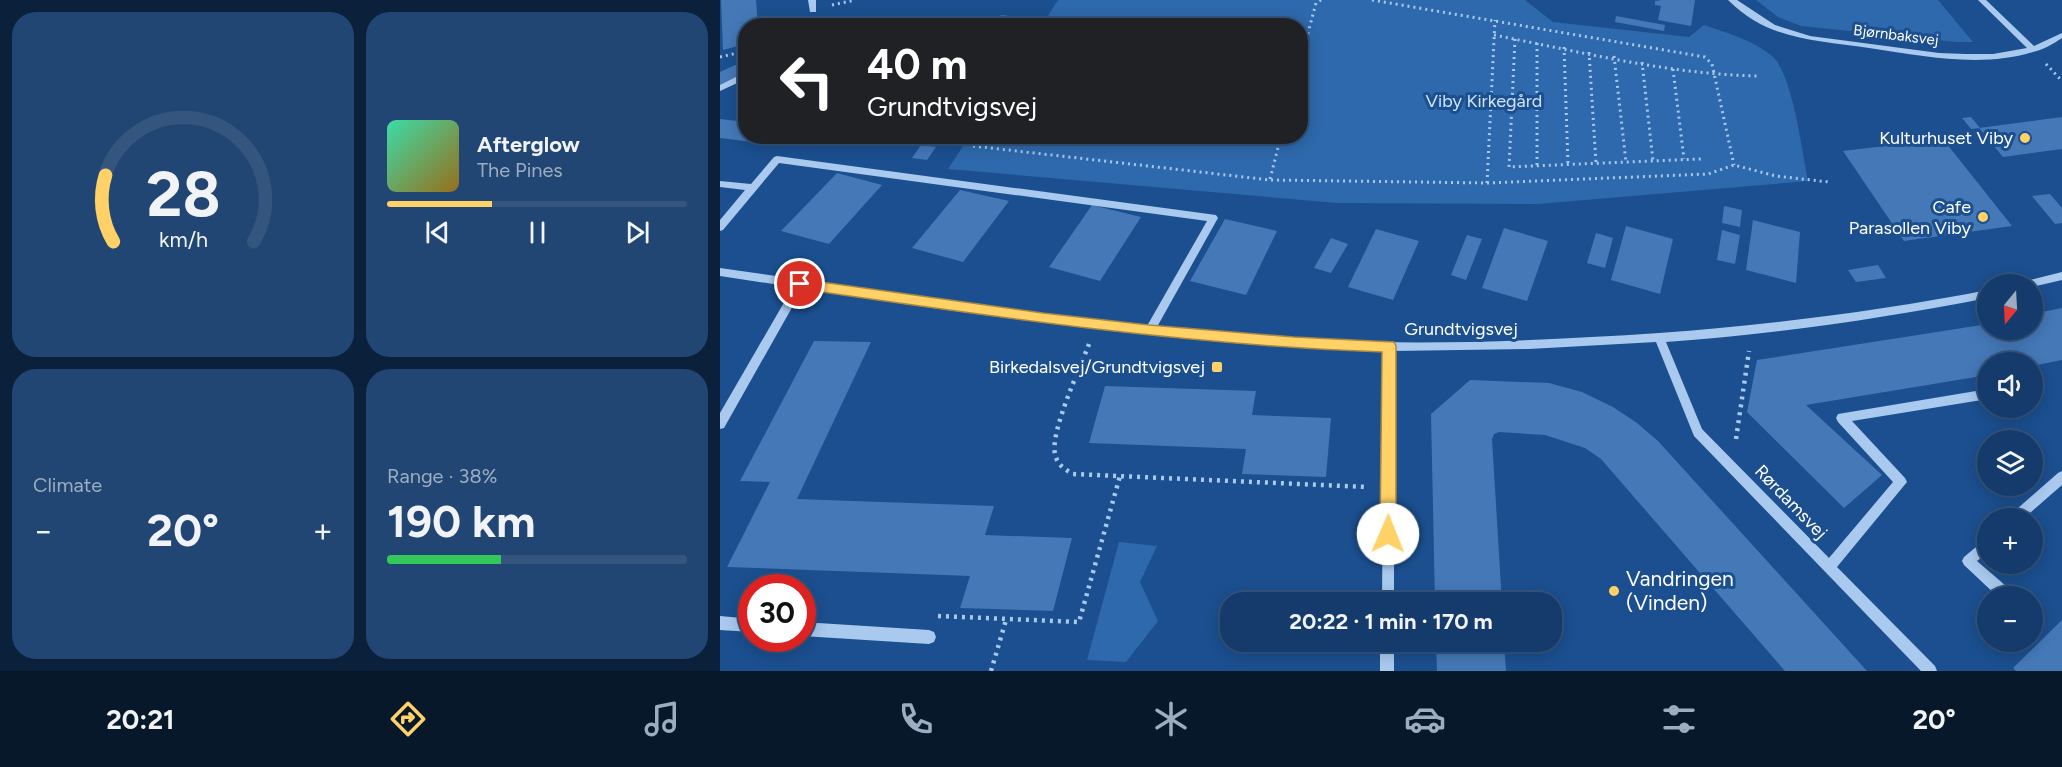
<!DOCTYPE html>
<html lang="en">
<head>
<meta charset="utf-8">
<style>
  body { margin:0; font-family:Figtree,sans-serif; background:#214673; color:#f1f3f6; height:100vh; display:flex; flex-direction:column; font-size:22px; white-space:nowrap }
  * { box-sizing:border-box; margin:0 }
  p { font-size:20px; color:#9dadc1 }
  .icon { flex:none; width:33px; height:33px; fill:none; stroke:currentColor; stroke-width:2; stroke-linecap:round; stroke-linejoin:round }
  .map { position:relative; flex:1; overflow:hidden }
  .side { display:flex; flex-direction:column; gap:12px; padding:12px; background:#0b203b; width:720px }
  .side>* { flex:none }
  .top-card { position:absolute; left:18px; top:18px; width:570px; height:126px; border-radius:24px; box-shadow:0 3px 15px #0003,0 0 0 2px #33557e; background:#202124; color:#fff; overflow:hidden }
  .needle { width:39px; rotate:198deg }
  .fabs { position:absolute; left:1257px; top:274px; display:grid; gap:12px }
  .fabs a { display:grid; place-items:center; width:66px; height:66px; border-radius:50%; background:#143b6b; box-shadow:0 3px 15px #0003,0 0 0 2px #33557e; font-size:30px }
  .speed { position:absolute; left:18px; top:574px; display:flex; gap:12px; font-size:30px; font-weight:700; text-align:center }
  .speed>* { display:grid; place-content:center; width:78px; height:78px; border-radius:50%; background:#143b6b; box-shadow:0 3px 15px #0003,0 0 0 2px #33557e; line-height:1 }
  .speed .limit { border:9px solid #d22; background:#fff; color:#111 }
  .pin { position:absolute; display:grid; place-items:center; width:51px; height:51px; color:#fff; margin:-26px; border:3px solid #fff; border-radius:50%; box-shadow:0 2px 6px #0007 }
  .me { position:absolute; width:66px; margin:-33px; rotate:1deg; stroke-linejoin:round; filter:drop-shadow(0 0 4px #0008) }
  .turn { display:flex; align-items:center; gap:21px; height:126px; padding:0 30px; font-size:27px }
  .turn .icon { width:78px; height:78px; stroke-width:2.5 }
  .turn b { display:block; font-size:42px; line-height:51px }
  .big { font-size:45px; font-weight:700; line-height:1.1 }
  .side .tile { flex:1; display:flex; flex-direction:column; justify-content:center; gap:9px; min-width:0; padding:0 21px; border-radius:24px; background:#214673 }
  .side .dial { align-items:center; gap:0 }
  .dial svg { height:156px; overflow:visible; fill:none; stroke:#33557e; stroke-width:7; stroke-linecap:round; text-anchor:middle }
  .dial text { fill:#f1f3f6; stroke:none }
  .song { display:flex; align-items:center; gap:18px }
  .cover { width:72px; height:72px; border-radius:9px; background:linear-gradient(135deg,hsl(160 70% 55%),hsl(40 70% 35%)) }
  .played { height:6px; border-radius:3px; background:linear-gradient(90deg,#ffd166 35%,#33557e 35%) }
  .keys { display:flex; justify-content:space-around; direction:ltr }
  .heat { display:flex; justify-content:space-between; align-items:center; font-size:33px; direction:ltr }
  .charge { height:9px; border-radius:4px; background:linear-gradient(90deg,#34c759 38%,#33557e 0) }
  .side .tiles { flex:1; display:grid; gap:12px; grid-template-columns:repeat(2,1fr) }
  .trip { position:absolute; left:500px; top:592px; width:342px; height:60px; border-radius:24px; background:#143b6b; box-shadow:0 3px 15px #0003,0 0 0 2px #33557e; font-weight:700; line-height:60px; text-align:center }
  .dock { display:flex; height:96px; justify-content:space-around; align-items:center; background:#08182b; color:#9dadc1 }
  .dock .icon { width:42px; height:42px }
  .dock .current { color:#ffd166 }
  .dock b { font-size:27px; color:#f1f3f6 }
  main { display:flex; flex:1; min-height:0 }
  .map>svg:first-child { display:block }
  .green { fill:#2e69ad }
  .building { fill:#4478b7 }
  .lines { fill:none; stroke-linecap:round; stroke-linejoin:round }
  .path-far1 { stroke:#a9c9ee; stroke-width:3; stroke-dasharray:2 4; stroke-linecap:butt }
  .path { stroke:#a9c9ee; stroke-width:4.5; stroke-dasharray:3 5; stroke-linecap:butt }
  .minor { fill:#a9c9ee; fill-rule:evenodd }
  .route { fill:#ffd166; stroke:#a68842; stroke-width:1.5 }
  .poi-dot { fill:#ffd166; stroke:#1b4f8f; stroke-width:2 }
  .labels { text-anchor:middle; stroke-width:6; stroke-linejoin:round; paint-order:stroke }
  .far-street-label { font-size:15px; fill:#fff; stroke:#1b4f8f }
  .park-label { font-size:18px; fill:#cfe3fa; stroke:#1b4f8f }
  .poi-label { font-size:18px; fill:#fff; stroke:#1b4f8f; text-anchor:end }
  .street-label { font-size:18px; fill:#fff; stroke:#1b4f8f }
  .near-poi-label { font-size:21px; fill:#fff; stroke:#1b4f8f; text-anchor:start }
</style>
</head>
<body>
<main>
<section class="side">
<div class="tiles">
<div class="tile dial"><svg viewBox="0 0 100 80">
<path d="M14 69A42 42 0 1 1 86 69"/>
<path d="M14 69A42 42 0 0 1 10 35" stroke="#ffd166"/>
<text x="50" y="56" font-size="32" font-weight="700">28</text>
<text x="50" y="72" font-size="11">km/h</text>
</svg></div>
<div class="tile">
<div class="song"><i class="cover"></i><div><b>Afterglow</b><p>The Pines</p></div></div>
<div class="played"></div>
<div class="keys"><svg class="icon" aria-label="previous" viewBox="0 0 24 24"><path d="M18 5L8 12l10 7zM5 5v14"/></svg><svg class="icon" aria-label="pause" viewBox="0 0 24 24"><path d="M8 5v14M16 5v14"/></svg><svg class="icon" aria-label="next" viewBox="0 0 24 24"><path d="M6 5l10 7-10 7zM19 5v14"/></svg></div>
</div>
<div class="tile"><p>Climate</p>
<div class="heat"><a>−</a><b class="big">20°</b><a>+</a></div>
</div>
<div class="tile"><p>Range · 38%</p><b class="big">190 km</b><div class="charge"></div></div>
</div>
</section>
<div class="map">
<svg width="1342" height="671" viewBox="0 0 1342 671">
  <rect width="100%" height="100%" fill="#1b4f8f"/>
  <!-- green -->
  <path class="green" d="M338 0H805L833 22 969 37 984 25C1007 33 1033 40 1052 56 1073 74 1082 152 1088 181L818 204 617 203 228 169 249 137 580 136V26L322 25Z
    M1036 0H1218L1253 42H1236L1081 26 1058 17Z
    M399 542 437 546 420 582 438 621 406 662 367 660Z"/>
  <!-- building -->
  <path class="building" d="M1 0H36L38 26H26V44L3 50Z
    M942 0H975L971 26 938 20 941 6 935 5V1Z
    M281 15 308 18 303 26 274 25Z
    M896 16 945 25 944 31 895 22Z
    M26 60V73L0 86V72Z
    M1251 117 1260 128 1251 129 1242 118Z
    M1342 117V149L1283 157 1259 128Z
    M0 119 26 122V136H37L32 142 0 138Z
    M1223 139 1292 226 1184 241 1123 151Z
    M201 145 216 147 207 160 192 158Z
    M117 173 162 185 109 244 61 231Z
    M240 190 289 201 243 262 192 248Z
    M1330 194 1342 208V223L1335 224 1312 196Z
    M372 205 421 217 380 281 329 267Z
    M1004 206 1022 210 1020 227 1002 223Z
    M505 219 557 231 526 295 470 281Z
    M1033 220 1080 232 1076 283 1026 270Z
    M906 226 953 239 940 294 891 280Z
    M784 228 828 241 807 301 762 288Z
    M656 229 699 241 673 300 628 287Z
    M1002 230 1020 235 1015 264 997 260Z
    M876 233 893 238 885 268 867 263Z
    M747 235 762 239 746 280 731 275Z
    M611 238 628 244 611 273 594 268Z
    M1158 265 1166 278 1136 282 1128 270Z
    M1342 308V360L1312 366V363H1268V375L1086 405 1162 475 1124 508 1027 412 1037 360 1268 324V330H1312V314Z
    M94 341 151 342 77 499 274 506 265 535 352 538 333 611 240 608 250 576 7 567 50 482 20 481Z
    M750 380 829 383 862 392 893 407 917 423 938 441 1147 671H1065L881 459 865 448 825 435 779 432 774 434 772 439 782 603H715L711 414Z
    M385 386 536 391 532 415 611 418 606 477 522 474 526 449 369 443Z
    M1342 620V671H1296L1293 668Z
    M716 642H784L786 671H717Z"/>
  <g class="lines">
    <!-- path-far1 -->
    <path class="path-far1" d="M652 0 985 57 992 64 1014 165
      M112 5 135 0
      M69 26 77 18
      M774 35C861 52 948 74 1037 76
      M795 39 789 167 981 159
      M817 43V166
      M844 47 848 164
      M869 52 876 163
      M894 56 906 162
      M0 57 26 51
      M922 62 933 161
      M580 63 596 3 601 0
      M1326 64 1342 81
      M953 69 964 159
      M253 146 550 180 767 183 988 174 1014 165 1056 176 1109 182
      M550 179 561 136
      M767 183 775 20"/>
    <!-- path -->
    <path class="path" d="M369 344C360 368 330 432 335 454 337 464 344 469 353 474L647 487
      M1016 439 1029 351
      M218 616 359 622 400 476
      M271 671 286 620"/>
    <!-- minor -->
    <path class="minor" d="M88 0H96V12H90Z
      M1008 0H1017L1055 25 1090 36 1219 53 1246 54H1273L1307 48 1258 0H1266L1314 46 1342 33V38C1333 44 1323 50 1313 52 1261 68 1202 56 1149 48 1096 40 1049 41 1008 0Z
      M26 72V79L0 91V85Z
      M57 156 496 215 498 218 437 327C497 333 557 338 618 341 725 345 832 340 939 333 1049 325 1159 311 1268 290V298C1161 319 1054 334 946 342L982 429 1109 558 1173 482 1118 422 1116 418 1118 414 1268 389V399L1132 421 1185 478 1187 482 1117 567 1215 666 1217 671H1201L974 436 936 342 809 349 674 351V603H662L664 351C469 346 276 317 83 288L4 428 0 429V413L73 287 0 276V268L285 309 427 326 487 221 59 163 3 230 0 231V220L25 190 0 187V181L31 184 54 157Z
      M1342 272V280L1312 287V285H1301L1306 281Z
      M1342 471V485L1303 519H1288L1290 515 1338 473Z
      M1268 537V552L1257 561 1293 592 1294 597H1278L1244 565 1242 561 1244 557Z
      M0 616 32 619V632L0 630Z
      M82 622 209 630 214 632 216 637 214 642 209 644 82 636Z
      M660 642H674V671H660Z"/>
  </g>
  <!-- route -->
  <path class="route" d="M80 279 323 313 429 325 574 337 674 342 676 346V534L674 539 668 542 662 539 660 534 662 352C466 345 274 317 80 289L73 284Z"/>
  <!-- markers -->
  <g class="poi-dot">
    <circle cx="1305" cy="138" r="6"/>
    <circle cx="1263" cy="217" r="6"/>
    <rect x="491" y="361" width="12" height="12" rx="3"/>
    <circle cx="894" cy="591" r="6"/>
  </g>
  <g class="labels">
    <!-- far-street labels -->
    <g class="far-street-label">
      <text transform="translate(1176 35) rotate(7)" y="5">Bjørnbaksvej</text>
    </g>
    <!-- park labels -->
    <g class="park-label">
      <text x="764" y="107">Viby Kirkegård</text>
    </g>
    <!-- poi labels -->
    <g class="poi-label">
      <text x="1293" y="144">Kulturhuset Viby</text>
      <text x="1251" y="213">Cafe<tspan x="1251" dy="21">Parasollen Viby</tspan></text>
      <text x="485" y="373">Birkedalsvej/Grundtvigsvej</text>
    </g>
    <!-- street labels -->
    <g class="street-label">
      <text x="741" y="335">Grundtvigsvej</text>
      <text transform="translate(1071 502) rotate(46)" y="6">Rørdamsvej</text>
    </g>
    <!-- near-poi labels -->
    <g class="near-poi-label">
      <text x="906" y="586">Vandringen<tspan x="906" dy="24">(Vinden)</tspan></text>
    </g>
  </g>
</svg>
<div class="fabs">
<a><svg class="needle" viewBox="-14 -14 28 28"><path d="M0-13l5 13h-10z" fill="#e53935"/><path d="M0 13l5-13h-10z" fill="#9dadc1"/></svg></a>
<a><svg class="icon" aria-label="sound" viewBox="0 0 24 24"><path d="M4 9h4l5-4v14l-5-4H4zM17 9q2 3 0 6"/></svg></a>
<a><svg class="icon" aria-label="layers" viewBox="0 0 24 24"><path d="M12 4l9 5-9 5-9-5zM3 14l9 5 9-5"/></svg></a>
<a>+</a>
<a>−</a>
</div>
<div class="speed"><div class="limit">30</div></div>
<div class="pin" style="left:80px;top:284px;background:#d93025"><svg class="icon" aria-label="arrive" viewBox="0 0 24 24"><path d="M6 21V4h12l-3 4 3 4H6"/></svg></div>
<svg class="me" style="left:668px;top:534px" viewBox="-20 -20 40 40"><circle r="19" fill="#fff"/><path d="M0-13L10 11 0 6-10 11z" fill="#ffd166"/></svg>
<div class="trip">20:22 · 1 min · 170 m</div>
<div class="top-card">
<div class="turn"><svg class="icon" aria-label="left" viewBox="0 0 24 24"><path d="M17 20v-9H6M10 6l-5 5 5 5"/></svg><div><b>40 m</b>Grundtvigsvej</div></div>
</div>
</div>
</main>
<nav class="dock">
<b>20:21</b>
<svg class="icon current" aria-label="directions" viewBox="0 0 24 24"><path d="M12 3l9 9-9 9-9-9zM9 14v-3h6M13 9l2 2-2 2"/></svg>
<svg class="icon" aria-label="music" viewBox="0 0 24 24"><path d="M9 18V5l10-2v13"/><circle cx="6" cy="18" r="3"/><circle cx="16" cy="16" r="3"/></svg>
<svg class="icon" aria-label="phone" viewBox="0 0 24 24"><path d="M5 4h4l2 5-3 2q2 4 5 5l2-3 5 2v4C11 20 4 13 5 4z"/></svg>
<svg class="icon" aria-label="climate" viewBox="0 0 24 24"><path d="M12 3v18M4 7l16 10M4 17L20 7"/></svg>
<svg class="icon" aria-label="car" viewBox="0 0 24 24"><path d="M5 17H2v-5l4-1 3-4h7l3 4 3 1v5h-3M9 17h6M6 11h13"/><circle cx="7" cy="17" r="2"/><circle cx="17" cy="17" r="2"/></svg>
<svg class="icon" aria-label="filters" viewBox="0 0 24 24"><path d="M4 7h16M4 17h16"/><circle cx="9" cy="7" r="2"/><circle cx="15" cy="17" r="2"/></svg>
<b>20°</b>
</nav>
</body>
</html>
